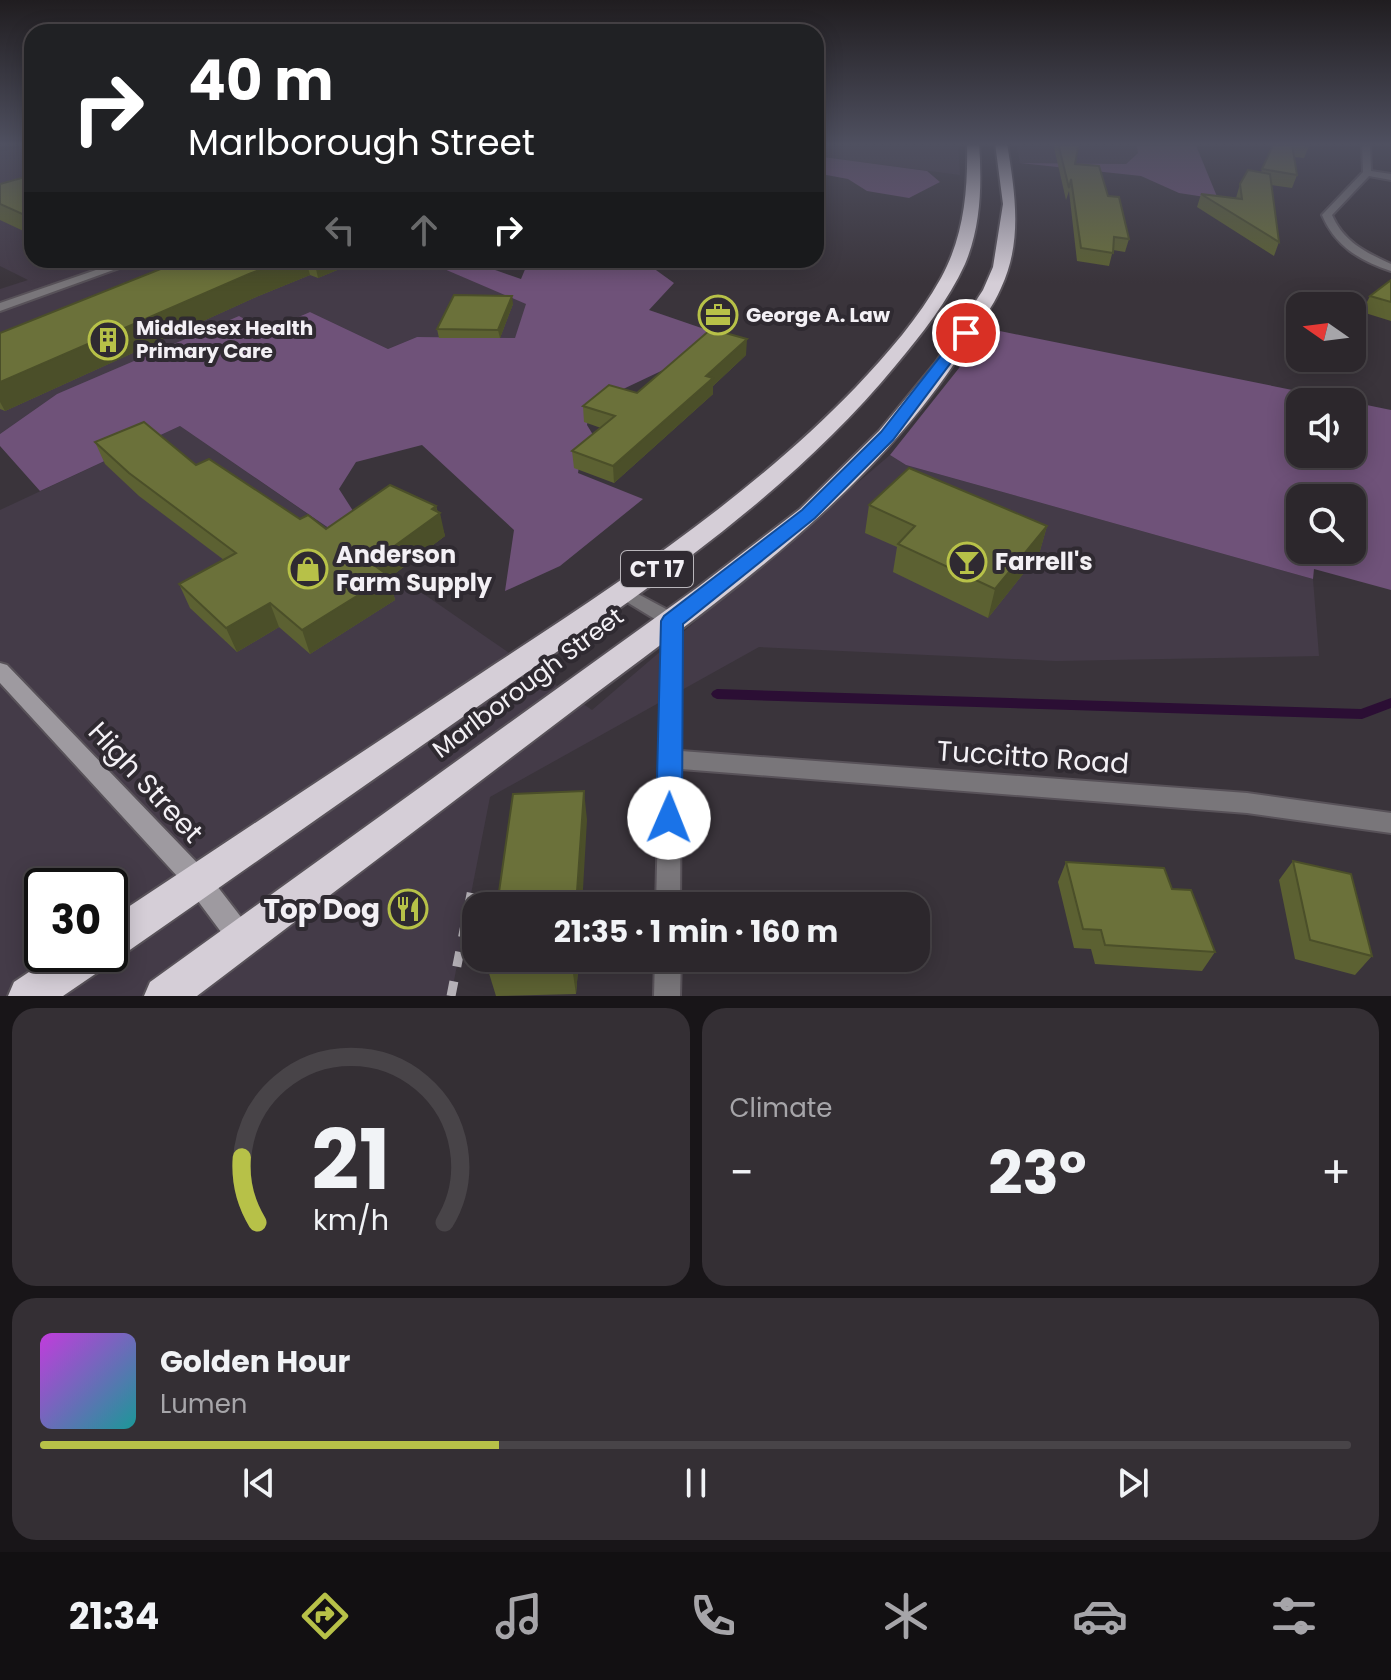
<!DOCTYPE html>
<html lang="en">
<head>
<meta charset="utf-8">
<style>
  body { margin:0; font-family:Poppins,sans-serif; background:#342f34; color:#f1f3f6; height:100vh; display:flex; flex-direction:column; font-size:30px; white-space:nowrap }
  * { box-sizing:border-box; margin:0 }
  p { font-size:26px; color:#a6a5a9 }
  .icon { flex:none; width:44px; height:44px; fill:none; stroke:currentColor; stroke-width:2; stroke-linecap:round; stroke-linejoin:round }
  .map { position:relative; height:996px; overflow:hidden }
  .sheet { display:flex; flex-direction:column; gap:12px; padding:12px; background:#181518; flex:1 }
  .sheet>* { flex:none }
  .hud { position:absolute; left:24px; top:24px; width:800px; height:244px; border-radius:24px; box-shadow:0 4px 20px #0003,0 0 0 2px #484448; background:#202124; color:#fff; overflow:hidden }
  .needle { width:52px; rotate:284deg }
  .fabs { position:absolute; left:1286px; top:292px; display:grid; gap:16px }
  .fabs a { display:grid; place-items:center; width:80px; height:80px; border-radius:16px; background:#2c272c; box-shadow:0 4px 20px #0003,0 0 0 2px #484448; font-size:40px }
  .speed { position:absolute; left:24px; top:868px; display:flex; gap:16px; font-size:40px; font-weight:700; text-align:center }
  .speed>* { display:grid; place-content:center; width:104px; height:104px; border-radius:50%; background:#2c272c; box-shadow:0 4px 20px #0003,0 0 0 2px #484448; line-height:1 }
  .speed .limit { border:4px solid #111; border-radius:12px; background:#fff; color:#111 }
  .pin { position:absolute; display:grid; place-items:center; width:68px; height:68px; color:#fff; margin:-34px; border:4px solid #fff; border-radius:50%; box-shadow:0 2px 8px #0007 }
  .me { position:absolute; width:88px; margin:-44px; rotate:1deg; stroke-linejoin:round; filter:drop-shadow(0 0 6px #0008) }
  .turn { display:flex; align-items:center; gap:28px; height:168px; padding:0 32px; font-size:36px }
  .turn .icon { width:104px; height:104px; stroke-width:2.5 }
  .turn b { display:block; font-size:56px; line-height:68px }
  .lanes { display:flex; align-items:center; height:76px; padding:0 32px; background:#0003; justify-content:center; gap:40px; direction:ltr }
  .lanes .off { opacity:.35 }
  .big { font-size:60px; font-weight:700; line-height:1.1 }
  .sheet .card { flex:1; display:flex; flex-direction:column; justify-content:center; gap:12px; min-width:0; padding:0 28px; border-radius:24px; background:#342f34 }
  .sheet .dial { align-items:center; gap:0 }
  .dial svg { height:208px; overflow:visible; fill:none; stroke:#484448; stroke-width:7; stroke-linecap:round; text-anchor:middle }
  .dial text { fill:#f1f3f6; stroke:none }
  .song { display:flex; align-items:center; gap:24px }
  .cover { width:96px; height:96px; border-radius:12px; background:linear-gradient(135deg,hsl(290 70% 55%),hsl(180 70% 35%)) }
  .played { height:8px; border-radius:4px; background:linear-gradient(90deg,#b7c148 35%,#484448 35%) }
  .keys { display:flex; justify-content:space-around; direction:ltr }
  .heat { display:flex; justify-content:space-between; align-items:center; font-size:44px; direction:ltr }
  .sheet .tiles { flex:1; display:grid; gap:12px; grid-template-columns:1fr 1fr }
  .card:last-child { grid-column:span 2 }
  .trip { position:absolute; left:462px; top:892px; width:468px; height:80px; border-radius:24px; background:#2c272c; box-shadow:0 4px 20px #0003,0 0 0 2px #484448; font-weight:700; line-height:80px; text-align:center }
  .dock { display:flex; height:128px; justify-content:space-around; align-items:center; background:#121012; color:#a6a5a9 }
  .dock .icon { width:56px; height:56px }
  .dock .current { color:#b7c148 }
  .dock b { font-size:36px; color:#f1f3f6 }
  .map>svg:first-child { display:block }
  .built { fill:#443b48; fill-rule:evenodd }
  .green { fill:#6f5279; fill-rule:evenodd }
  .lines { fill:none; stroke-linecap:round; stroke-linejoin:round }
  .stream { fill:#2b0e34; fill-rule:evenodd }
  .street-casing { stroke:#585259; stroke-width:4 }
  .secondary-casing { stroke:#585259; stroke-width:4 }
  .highway-casing { stroke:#585259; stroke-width:4 }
  .street { fill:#79767a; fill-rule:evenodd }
  .secondary { fill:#9e9aa0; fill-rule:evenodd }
  .highway { fill:#d5ced7; fill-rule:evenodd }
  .rail { stroke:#b5b1b7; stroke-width:9; stroke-dasharray:15 15; stroke-linecap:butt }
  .wall { fill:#5c6132 }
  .shaded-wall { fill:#4b4f29 }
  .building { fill:#6b713a; stroke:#4b4f29; stroke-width:2 }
  .route { fill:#1a73e8; stroke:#114b97; stroke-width:2 }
  .labels { text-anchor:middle; stroke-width:8; stroke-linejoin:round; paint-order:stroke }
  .far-poi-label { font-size:20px; font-weight:bold; fill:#f3f0f5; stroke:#2f2a31; text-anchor:start }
  .shield { fill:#2f2a31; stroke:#b8b5ba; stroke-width:2 }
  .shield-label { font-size:22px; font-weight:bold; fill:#f3f0f5 }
  .poi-label { font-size:24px; font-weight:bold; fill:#f3f0f5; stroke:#2f2a31; text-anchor:start }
  .street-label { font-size:24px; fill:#f3f0f5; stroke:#2f2a31 }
  .near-street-label { font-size:28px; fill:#f3f0f5; stroke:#2f2a31 }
  .near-poi-label { font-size:28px; font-weight:bold; fill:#f3f0f5; stroke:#2f2a31; text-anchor:end }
</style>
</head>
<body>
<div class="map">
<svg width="1391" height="996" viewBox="0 0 1391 996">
  <rect width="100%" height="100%" fill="#3a343b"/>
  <!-- built -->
  <path class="built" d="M816 143H958L960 175 816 156Z
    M1016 143H1136L1138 153 1126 164 1020 163Z
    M32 144V260H423L527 304 515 339 417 337 388 349 310 312 266 331 57 394 0 434V289L28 280 0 266V152Z
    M180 426 592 710 890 455 906 465 1313 579 1319 656 1056 661 759 647 490 797 451 996H0V510ZM42 886H110V954H42Z"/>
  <!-- green -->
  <path class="green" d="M1136 143H1195L1218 199 1179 193 1141 176 1020 163 1126 164 1138 153Z
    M816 156 927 171 940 182 909 198 867 191 848 179 816 173Z
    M423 260H467L521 279 529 260H642L674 283 649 310 716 333 678 363 619 391 589 414 587 425 598 443 580 460 578 473 643 499 560 566 505 591 514 530 422 445 356 462 339 489 364 528 349 542 180 426 40 491 0 446V434L57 394 239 316 266 331 310 312 388 349 417 337 515 338 526 304Z
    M990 329 1352 402H1300V454H1352V402L1391 410V590L1314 569 1313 579 906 465 890 455ZM1352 498V550H1300V498Z"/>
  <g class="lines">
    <!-- stream -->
    <path class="stream" d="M717 689 1361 709 1391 698V708L1362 719 717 699 713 697 711 694 713 691Z"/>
    <!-- street casing -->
    <g class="street-casing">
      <path id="street" d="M1362 143H1370L1371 171 1391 174V180L1369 176 1332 215C1344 242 1365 252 1391 264V271C1360 261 1335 246 1322 215L1363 172Z
        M125 260H141L0 311V303Z
        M623 586 679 616 681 621V751L1247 793 1391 813V833L1247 813 681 769 680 906H656L663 624 617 596 614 592 617 588Z
        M655 958H681L680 996H654Z"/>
    </g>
    <!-- secondary casing -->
    <g class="secondary-casing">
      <path id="secondary" d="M0 663 7 665 207 873 251 930 255 939 251 948 242 952 233 948 189 889 0 683Z"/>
    </g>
    <!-- highway casing -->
    <g class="highway-casing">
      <path id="highway" d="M967 143H979C982 184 981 226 965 264 948 301 922 334 896 365 784 501 634 598 490 698 368 783 246 869 124 954L107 959 104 968 63 996H8L14 982 56 954H110V919C234 837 359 754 483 672 614 586 746 501 856 387 887 354 919 318 941 278 964 236 968 191 967 143Z
        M995 143H1007C1015 193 1023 241 1001 288 993 307 979 324 969 341 871 498 715 603 570 713 446 807 321 902 197 996H144L150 982 698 587 800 509 879 431 936 362 983 290 993 267 1003 204Z"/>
    </g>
    <!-- street -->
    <use href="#street" class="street"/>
    <!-- secondary -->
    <use href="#secondary" class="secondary"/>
    <!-- highway -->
    <use href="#highway" class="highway"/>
    <!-- rail -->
    <path class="rail" d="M451 996 473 884"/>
  </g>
  <!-- wall -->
  <path class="wall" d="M1053 143H1079L1075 164 1108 196 1129 239 1125 252 1113 250 1109 266 1077 261 1069 191 1066 200Z
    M1273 143H1309V146L1304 158 1294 157 1297 175 1292 188 1271 185 1279 242 1274 256 1197 207 1201 194 1236 198 1240 184 1261 172 1273 146Z
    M32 175V235L0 220V184Z
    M169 260H354V263L318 278 310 275 256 297 5 411 0 409V333L175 263Z
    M1391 280V321L1362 312 1370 296Z
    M513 304 500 338H439L437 329Z
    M746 355 713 386V394L614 483 574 468 572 451 601 428 584 422 583 406 637 393Z
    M95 442 196 465 300 519 326 529 436 506 445 536 389 578 395 600 310 654 279 627 237 652 190 608 179 584 224 560 139 496 105 464Z
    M869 505 1047 526 1039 554 988 618 893 572 897 547 865 533Z
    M1293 861 1372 956 1355 975 1295 959 1279 880Z
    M1066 862 1172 889 1215 952 1202 971 1095 964 1091 949 1074 948 1058 882Z
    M579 958 576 994 496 996 488 970Z"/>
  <!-- shaded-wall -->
  <path class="shaded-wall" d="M285 260H306L310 275 256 297 5 411 0 402V382L249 274Z
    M314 260H354V263L318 278Z
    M512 296 513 304 500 338 498 330Z
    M747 339 746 355 713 386V394L614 483 613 466 706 376Z
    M436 506 438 514 440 513 445 536 389 578 395 600 310 654 302 630 371 563Z
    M1047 526 1039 554 988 618 995 589Z
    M270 603 279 627 237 652 226 628Z
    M584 791 587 820 582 906H576Z
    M572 958H579L576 994 572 967Z"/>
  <!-- building -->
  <path class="building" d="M1058 143H1079L1075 164 1099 166 1108 196 1119 197 1129 239 1114 237 1113 253 1081 248 1071 179 1069 188Z
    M1274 143H1309V146L1292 144 1297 175 1262 169Z
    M1248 170 1270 174 1279 242 1201 194 1242 199 1240 184Z
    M32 175V217H29L0 204V184Z
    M183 260H285L249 274 0 382V333Z
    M1391 280V302L1370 296Z
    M454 295 512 296 498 330 437 329Z
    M711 329 747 339 706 376 713 378 613 466 572 451 615 416 583 406 609 385 637 393Z
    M144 422 196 465 209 459 300 519 308 515 326 529 390 485 436 506 432 509 440 513 371 563 389 576 302 630 270 603 226 628 179 584 236 553 129 473 95 442Z
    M909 468 1047 526 995 589 898 544 915 526 869 505Z
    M584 791 576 906H497L513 794Z
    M1293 861 1351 874 1372 956 1310 940Z
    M1066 862 1164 868 1172 889 1191 890 1215 952 1105 945 1101 930 1083 929Z
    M490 958H572V967L488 970Z"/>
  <!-- sky -->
  <linearGradient id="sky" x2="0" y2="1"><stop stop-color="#201d20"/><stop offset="0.51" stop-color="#4f5060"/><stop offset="1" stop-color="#4f5060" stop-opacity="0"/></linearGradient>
  <rect width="1391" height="283" fill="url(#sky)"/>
  <!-- route -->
  <path class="route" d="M966 329 973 333 893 440 815 518 683 624 682 818 679 826 669 829 660 826 656 818 661 621 664 616 802 510 881 432 961 330Z"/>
  <!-- icons -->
  <defs>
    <g id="office-ring" transform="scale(2)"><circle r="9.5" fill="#2f2a31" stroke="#b7c148" stroke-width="1.5"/><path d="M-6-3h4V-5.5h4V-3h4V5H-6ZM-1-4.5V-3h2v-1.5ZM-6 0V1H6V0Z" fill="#b7c148"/></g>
    <g id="building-ring" transform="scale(2)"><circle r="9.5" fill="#2f2a31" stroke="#b7c148" stroke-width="1.5"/><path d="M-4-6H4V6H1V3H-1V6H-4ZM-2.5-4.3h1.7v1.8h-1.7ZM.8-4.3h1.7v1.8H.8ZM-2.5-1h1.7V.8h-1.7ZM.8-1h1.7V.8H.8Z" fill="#b7c148"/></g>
    <g id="bar-ring" transform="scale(2)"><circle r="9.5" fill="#2f2a31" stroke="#b7c148" stroke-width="1.5"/><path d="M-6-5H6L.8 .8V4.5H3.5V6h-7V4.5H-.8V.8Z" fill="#b7c148"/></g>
    <g id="shop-ring" transform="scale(2)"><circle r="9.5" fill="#2f2a31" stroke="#b7c148" stroke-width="1.5"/><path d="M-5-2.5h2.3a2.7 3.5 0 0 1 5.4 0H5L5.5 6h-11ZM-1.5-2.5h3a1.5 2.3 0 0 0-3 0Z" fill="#b7c148"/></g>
    <g id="restaurant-ring" transform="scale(2)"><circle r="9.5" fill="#2f2a31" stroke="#b7c148" stroke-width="1.5"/><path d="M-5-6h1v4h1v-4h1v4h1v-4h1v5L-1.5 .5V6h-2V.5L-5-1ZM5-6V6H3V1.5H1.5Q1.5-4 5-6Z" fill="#b7c148"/></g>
  </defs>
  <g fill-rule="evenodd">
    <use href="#office-ring" x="718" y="315"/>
    <use href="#building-ring" x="108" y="340"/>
    <use href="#bar-ring" x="967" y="562"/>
    <use href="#shop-ring" x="308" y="569"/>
    <use href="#restaurant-ring" x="408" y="909"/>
  </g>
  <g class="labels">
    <!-- far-poi labels -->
    <g class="far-poi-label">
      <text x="746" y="322">George A. Law</text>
      <text x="136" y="335">Middlesex Health<tspan x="136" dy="23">Primary Care</tspan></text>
    </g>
    <!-- shield labels -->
    <rect class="shield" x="621" y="551" width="72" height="36" rx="6"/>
    <g class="shield-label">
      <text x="657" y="577">CT 17</text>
    </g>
    <!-- poi labels -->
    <g class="poi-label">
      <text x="336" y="563">Anderson<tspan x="336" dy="28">Farm Supply</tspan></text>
      <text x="995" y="570">Farrell's</text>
    </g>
    <!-- street labels -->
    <g class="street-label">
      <text transform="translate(528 683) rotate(-37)" y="8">Marlborough Street</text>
    </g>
    <!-- near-street labels -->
    <g class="near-street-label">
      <text transform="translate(1033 757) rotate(4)" y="10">Tuccitto Road</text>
      <text transform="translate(146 782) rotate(47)" y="10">High Street</text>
    </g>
    <!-- near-poi labels -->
    <g class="near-poi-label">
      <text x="380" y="919">Top Dog</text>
    </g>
  </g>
</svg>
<div class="fabs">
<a><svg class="needle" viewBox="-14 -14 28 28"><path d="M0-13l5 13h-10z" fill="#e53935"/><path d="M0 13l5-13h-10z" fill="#a6a5a9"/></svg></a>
<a><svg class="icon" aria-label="sound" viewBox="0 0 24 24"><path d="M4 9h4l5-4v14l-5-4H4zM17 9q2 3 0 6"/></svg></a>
<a><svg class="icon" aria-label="search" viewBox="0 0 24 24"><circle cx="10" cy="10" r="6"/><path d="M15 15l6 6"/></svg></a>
</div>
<div class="speed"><div class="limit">30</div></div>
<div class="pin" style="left:966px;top:333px;background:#d93025"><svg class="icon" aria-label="arrive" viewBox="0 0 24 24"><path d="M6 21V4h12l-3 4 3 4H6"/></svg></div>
<svg class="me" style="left:669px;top:818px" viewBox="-20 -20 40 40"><circle r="19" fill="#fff"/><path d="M0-13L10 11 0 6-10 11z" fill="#1a73e8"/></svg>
<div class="trip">21:35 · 1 min · 160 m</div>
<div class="hud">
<div class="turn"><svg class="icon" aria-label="right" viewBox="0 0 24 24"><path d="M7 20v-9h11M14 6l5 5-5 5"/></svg><div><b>40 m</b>Marlborough Street</div></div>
<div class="lanes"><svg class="icon off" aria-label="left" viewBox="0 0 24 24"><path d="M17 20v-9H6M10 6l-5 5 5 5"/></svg><svg class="icon off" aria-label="ahead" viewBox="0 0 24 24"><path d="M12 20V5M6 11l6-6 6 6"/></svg><svg class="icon" aria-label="right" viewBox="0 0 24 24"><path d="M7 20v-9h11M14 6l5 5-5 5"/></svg></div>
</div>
</div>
<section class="sheet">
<div class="tiles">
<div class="card dial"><svg viewBox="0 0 100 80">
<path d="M14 69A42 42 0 1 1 86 69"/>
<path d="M14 69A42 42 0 0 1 8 44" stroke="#b7c148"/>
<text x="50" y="56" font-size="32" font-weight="700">21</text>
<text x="50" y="72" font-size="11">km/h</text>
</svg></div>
<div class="card"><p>Climate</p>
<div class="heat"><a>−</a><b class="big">23°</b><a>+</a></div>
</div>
<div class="card">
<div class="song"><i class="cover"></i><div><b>Golden Hour</b><p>Lumen</p></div></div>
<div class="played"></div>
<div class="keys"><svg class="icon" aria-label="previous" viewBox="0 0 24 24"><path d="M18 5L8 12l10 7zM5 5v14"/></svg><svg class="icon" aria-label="pause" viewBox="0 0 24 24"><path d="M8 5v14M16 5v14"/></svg><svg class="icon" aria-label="next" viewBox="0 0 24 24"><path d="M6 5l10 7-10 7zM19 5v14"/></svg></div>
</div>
</div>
</section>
<nav class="dock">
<b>21:34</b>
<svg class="icon current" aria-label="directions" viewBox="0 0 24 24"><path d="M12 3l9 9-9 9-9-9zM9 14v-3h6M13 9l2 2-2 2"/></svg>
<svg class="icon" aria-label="music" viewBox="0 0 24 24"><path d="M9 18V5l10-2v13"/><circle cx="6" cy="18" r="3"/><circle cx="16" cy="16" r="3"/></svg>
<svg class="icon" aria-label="phone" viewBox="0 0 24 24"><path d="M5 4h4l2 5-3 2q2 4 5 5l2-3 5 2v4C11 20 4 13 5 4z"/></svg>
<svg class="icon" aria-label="climate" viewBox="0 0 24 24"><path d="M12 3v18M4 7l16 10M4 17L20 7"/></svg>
<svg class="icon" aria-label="car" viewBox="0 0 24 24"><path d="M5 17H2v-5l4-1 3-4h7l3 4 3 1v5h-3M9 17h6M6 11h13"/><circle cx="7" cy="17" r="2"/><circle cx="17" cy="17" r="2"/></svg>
<svg class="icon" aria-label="filters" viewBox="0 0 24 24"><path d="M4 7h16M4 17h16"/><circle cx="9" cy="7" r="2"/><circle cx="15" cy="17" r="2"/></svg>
</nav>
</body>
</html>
